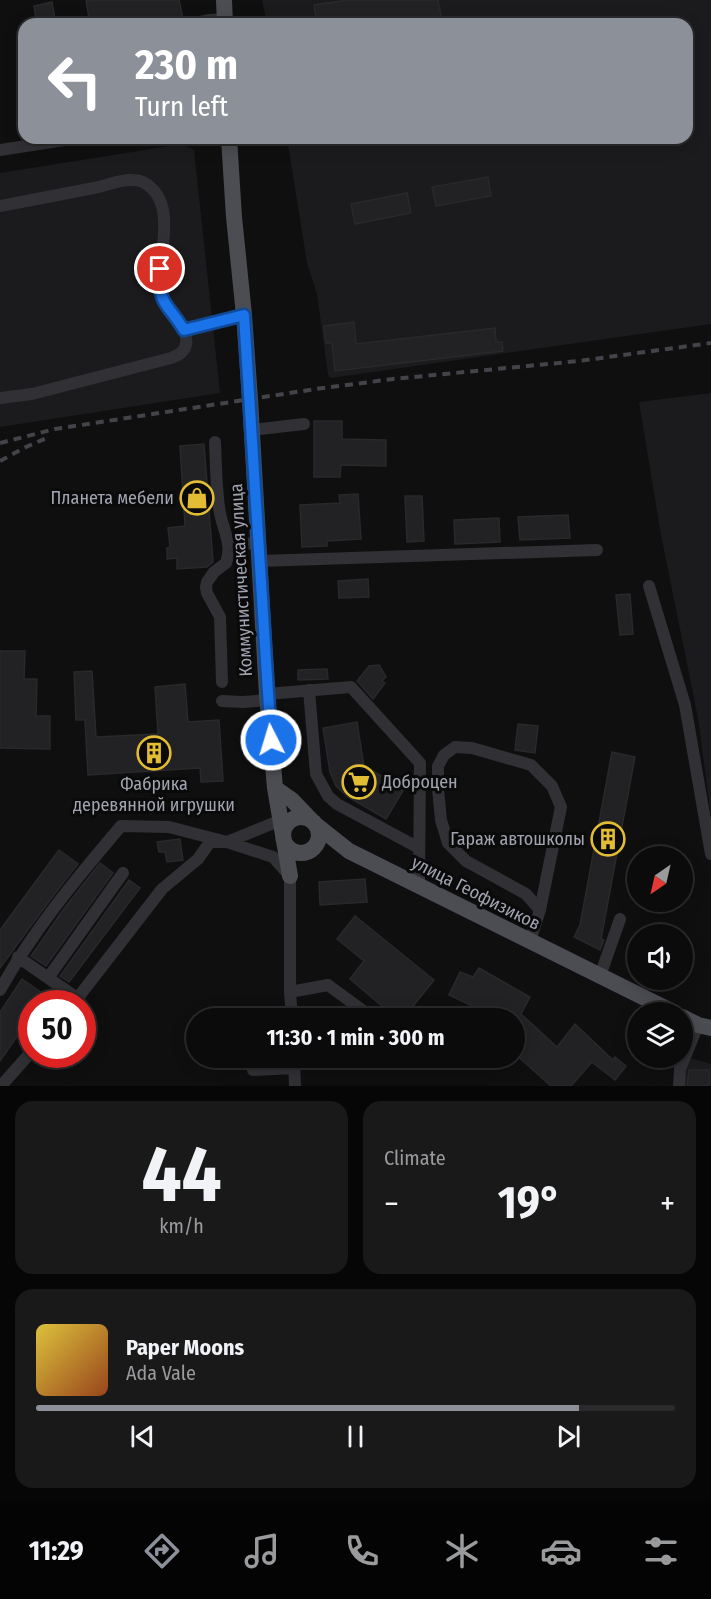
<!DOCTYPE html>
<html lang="en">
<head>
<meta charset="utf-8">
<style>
  body { margin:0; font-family:"Fira Sans Condensed",sans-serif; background:#19191a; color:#f1f3f6; height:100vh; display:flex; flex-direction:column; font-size:22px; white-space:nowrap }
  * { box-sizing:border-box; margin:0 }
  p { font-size:20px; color:#9a9b9d }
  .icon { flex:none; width:33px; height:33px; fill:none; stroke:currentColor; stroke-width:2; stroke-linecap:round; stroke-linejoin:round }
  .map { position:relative; height:1086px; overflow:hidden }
  .side { display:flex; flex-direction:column; gap:15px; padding:15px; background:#060607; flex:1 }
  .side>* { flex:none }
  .guide { position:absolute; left:18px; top:18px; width:675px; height:126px; border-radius:18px; box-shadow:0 3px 15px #0003,0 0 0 2px #2b2b2d; background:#8c9099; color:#fff; overflow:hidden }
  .needle { width:39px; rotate:214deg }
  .buttons { position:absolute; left:627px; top:846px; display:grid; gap:12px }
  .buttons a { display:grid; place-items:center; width:66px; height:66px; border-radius:50%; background:#0b0b0c; box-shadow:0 3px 15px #0003,0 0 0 2px #2b2b2d; font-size:30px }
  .speed { position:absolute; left:18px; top:990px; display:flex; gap:12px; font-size:30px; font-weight:700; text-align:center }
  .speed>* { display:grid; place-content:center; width:78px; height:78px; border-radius:50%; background:#0b0b0c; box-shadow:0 3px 15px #0003,0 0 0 2px #2b2b2d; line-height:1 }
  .speed .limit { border:9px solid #d22; background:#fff; color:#111 }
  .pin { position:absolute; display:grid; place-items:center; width:51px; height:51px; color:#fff; margin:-26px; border:3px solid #fff; border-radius:50%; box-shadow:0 2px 6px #0007 }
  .me { position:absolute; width:66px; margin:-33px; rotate:355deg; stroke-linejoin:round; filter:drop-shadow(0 0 4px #0008) }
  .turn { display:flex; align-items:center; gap:21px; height:126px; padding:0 18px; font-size:27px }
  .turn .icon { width:78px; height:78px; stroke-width:2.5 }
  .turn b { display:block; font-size:42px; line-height:51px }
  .big { font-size:45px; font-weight:700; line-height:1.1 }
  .side .card { flex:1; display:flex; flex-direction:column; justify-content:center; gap:9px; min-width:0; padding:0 21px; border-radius:18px; background:#19191a }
  .side .dial { align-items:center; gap:0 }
  .dial b { font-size:78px; line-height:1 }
  .song { display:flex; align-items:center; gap:18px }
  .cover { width:72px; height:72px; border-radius:9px; background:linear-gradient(135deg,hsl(50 70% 55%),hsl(20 70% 35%)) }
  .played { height:6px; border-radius:3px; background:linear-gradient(90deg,#8c9099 85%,#2b2b2d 85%) }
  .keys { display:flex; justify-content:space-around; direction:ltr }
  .heat { display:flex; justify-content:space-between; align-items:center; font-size:33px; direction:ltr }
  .side .tiles { flex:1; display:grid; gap:15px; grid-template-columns:1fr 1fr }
  .card:last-child { grid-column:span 2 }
  .trip { position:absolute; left:186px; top:1008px; width:339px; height:60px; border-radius:30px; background:#0b0b0c; box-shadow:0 3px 15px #0003,0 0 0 2px #2b2b2d; font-weight:700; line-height:60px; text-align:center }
  .tab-bar { display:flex; height:96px; justify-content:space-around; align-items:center; background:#040405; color:#9a9b9d }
  .tab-bar .icon { width:42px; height:42px }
  .tab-bar .active { color:#8c9099 }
  .tab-bar b { font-size:27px; color:#f1f3f6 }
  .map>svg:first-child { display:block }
  .built { fill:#1b1b1d }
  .building { fill:#222224; stroke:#29292c; stroke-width:1.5 }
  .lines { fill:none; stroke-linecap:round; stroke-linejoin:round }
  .minor { stroke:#303035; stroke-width:12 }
  .major { stroke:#4c4d53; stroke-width:16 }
  .rail { stroke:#434449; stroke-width:4; stroke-dasharray:8 6; stroke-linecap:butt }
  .route-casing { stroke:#114b97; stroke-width:15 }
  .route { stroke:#1a73e8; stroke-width:10 }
  .labels { text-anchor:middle; stroke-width:6; stroke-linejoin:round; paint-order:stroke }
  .poi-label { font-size:18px; fill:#a1a4b0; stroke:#0a0a0b; text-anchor:end }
  .street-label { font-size:18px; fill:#a1a4b0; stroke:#0a0a0b }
</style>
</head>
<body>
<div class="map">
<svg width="711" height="1086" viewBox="0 0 711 1086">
  <rect width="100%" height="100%" fill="#0f0f10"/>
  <!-- built -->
  <path class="built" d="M262 0H711V324L331 378 328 375 317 294 307 263 287 138H687V24H267Z
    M182 144 194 150 220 393 0 427V173Z
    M711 393V816L698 718 661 535 639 402Z
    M683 1056 711 1064V1086H682Z"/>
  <!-- building -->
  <path class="building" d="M86 0H179L183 18 150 24H90Z
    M348 0H438L442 21 423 24H317L314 5Z
    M52 2 56 24H37L34 6Z
    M488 177 491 196 436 206 432 187Z
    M407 193 411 213 355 224 351 204Z
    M354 322 356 344 495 328 496 342H502L503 351 335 371 332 343H326L324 326Z
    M314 421H342V439L386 440V466L341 465 340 477H314Z
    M204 444 213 562 207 567 177 569V558L167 559V548L170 547 168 528 185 526 180 446Z
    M358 494 361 539 327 541V546L302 547 300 505 340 503 339 495Z
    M405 496H422L424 541 407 542Z
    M568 515 570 538 520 540 518 517Z
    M499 518 500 542 455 544 454 520Z
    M368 579 369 597 339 598 338 581Z
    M630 594 633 634 620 635 616 595Z
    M0 651H25L24 679H37L36 716H50V749L0 748Z
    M379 665 386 677 382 681 385 683 373 699 357 681 369 666Z
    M327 669 328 679 298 680V670Z
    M92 671 96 737 158 734 155 687 185 684 188 722 219 720 223 781 201 782 200 768 88 775 85 720H76L74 672Z
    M357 722 364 766 404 789 386 819 348 797 336 786 330 772 323 728Z
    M518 724 538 726 535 753 515 750Z
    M612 752 635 757 601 939 604 940 600 950 574 937 580 925Z
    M180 839 183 860 167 862 165 852H159L157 842Z
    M59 850 78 864 50 900 0 968V930Z
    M100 863 113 873 46 966 31 956 63 910Z
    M365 879 367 902 320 905 319 882Z
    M129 880 140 888 69 982 60 976Z
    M355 916 434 980 409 1011 417 1018H396L350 979 364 961 337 939Z
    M479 968 530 997 521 1014 557 1047 575 1024 613 1060 615 1057 626 1066 615 1080 592 1062 571 1086H551L514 1053V1018H497L449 995 460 972 473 977Z
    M22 979 45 995 39 1004H32V1015L0 1061V1012Z
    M689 1070H709V1086H687Z"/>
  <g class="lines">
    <!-- minor -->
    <path class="minor" d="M190 24 210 20 225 19
      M0 150 77 138
      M0 206C31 200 63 194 94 188 106 186 118 180 130 180 134 180 139 180 143 182 180 202 157 256 160 288 160 292 161 298 163 301 166 309 172 313 177 319 189 335 192 351 171 358L32 394 0 398
      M184 330 244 315
      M252 430 304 424
      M215 442C216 463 216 492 220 513 223 530 233 545 226 563L214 572 207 582 206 587 207 593 220 617 222 682
      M228 545 258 543
      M259 561 597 550
      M649 586 685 705 711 854
      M309 690 316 774 328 796 337 804 419 848
      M267 694 351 687 420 763 419 886
      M222 701 243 702 268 700
      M530 941 540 910 561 807 552 786 531 765 472 748 455 747 444 755 438 766V789L441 820 448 843 466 861 526 894 540 910
      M18 957 77 998
      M600 976 620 919
      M48 978 123 873
      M0 990C34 929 76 879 121 826L169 827 227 842 273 857 290 876V992L292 1018
      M290 992 328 985 373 1018
      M73 1004 162 889 198 859 210 842H227L281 820
      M294 1058 295 1086
      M253 1070 294 1068
      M1 1086 32 1051
      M679 1086 680 1069 698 1025"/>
    <!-- major -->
    <path class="major" d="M224 0 225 24
      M229 138 234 217 244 315 250 399 267 694 275 788 290 876
      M275 788 292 800 315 824 349 851 673 1012
      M283 835a18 18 0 1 1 36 0a18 18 0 1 1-36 0Z
      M682 1017 698 1025 711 1028"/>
    <!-- rail -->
    <path class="rail" d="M0 443 55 429 316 389 393 379 579 361 711 343
      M0 461 26 447 49 437"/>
  </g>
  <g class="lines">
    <!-- route casing -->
    <g class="route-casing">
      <path id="route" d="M160 269C158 306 167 302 184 330L244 315 271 740"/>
    </g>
    <!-- route -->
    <use href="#route" class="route"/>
  </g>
  <!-- icons -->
  <defs>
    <g id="shop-ring" transform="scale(1.725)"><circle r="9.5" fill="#0a0a0b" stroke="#e2bc35" stroke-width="1.5"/><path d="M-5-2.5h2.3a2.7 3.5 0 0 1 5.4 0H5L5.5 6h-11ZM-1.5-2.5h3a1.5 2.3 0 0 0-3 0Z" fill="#e2bc35"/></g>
    <g id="building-ring" transform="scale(1.725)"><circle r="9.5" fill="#0a0a0b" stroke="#e2bc35" stroke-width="1.5"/><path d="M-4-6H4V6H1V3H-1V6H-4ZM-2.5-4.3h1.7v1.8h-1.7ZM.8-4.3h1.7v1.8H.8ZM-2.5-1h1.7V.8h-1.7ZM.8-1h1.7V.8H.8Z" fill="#e2bc35"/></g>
    <g id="supermarket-ring" transform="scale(1.725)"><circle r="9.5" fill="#0a0a0b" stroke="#e2bc35" stroke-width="1.5"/><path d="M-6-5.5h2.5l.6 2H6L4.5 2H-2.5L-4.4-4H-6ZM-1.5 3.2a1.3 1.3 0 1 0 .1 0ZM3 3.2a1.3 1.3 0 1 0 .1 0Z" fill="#e2bc35"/></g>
  </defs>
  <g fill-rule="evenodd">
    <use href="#shop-ring" x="197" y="498"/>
    <use href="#building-ring" x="154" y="753"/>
    <use href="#supermarket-ring" x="359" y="782"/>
    <use href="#building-ring" x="608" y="839"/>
  </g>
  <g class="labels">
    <!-- poi labels -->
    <g class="poi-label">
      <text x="174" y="504">Планета мебели</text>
      <text x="382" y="788" text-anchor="start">Доброцен</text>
      <text x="154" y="790" text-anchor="middle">Фабрика<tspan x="154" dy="21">деревянной игрушки</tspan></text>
      <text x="585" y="845">Гараж автошколы</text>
    </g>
    <!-- street labels -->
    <g class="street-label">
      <text transform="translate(241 580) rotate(-93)" y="6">Коммунистическая улица</text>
      <text transform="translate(476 893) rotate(27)" y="6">улица Геофизиков</text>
    </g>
  </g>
</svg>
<div class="buttons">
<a><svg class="needle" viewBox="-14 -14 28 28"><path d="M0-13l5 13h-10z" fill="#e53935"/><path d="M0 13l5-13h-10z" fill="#9a9b9d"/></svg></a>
<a><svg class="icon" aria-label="sound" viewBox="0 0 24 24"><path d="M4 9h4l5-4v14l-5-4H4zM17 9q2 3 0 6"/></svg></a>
<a><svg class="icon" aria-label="layers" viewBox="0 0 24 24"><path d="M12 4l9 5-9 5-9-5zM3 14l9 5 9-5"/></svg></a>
</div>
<div class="speed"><div class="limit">50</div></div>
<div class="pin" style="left:160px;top:269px;background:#d93025"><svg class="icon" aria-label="arrive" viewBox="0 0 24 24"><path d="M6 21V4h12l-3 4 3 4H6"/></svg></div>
<svg class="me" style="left:271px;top:740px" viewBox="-20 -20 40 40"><circle r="17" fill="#1a73e8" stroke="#fff" stroke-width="3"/><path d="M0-11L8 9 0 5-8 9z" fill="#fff"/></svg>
<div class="trip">11:30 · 1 min · 300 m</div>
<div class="guide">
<div class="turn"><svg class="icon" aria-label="left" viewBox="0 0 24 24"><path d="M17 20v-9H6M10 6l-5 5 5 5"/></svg><div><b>230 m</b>Turn left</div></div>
</div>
</div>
<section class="side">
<div class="tiles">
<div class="card dial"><b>44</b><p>km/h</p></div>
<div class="card"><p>Climate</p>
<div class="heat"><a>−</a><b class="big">19°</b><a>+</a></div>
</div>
<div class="card">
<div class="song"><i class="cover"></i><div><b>Paper Moons</b><p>Ada Vale</p></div></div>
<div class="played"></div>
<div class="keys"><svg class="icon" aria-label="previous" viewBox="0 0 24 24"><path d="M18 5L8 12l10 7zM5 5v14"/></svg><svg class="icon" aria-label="pause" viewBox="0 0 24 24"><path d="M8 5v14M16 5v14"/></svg><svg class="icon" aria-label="next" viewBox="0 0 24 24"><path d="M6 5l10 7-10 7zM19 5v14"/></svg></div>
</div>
</div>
</section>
<nav class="tab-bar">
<b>11:29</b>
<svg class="icon active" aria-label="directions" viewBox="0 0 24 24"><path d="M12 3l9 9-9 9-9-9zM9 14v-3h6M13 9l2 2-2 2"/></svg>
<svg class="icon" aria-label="music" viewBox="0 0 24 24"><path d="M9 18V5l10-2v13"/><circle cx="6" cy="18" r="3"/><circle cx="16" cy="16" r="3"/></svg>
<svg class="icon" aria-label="phone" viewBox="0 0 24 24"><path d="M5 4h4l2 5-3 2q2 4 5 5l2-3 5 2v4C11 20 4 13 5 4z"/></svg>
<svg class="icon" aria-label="climate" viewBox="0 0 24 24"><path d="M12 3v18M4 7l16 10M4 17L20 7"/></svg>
<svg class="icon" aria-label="car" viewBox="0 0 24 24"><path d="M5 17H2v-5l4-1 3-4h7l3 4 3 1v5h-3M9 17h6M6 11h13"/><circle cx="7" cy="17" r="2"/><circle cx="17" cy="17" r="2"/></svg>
<svg class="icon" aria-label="filters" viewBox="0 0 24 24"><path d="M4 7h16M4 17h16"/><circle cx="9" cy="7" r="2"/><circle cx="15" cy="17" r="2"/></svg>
</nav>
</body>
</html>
